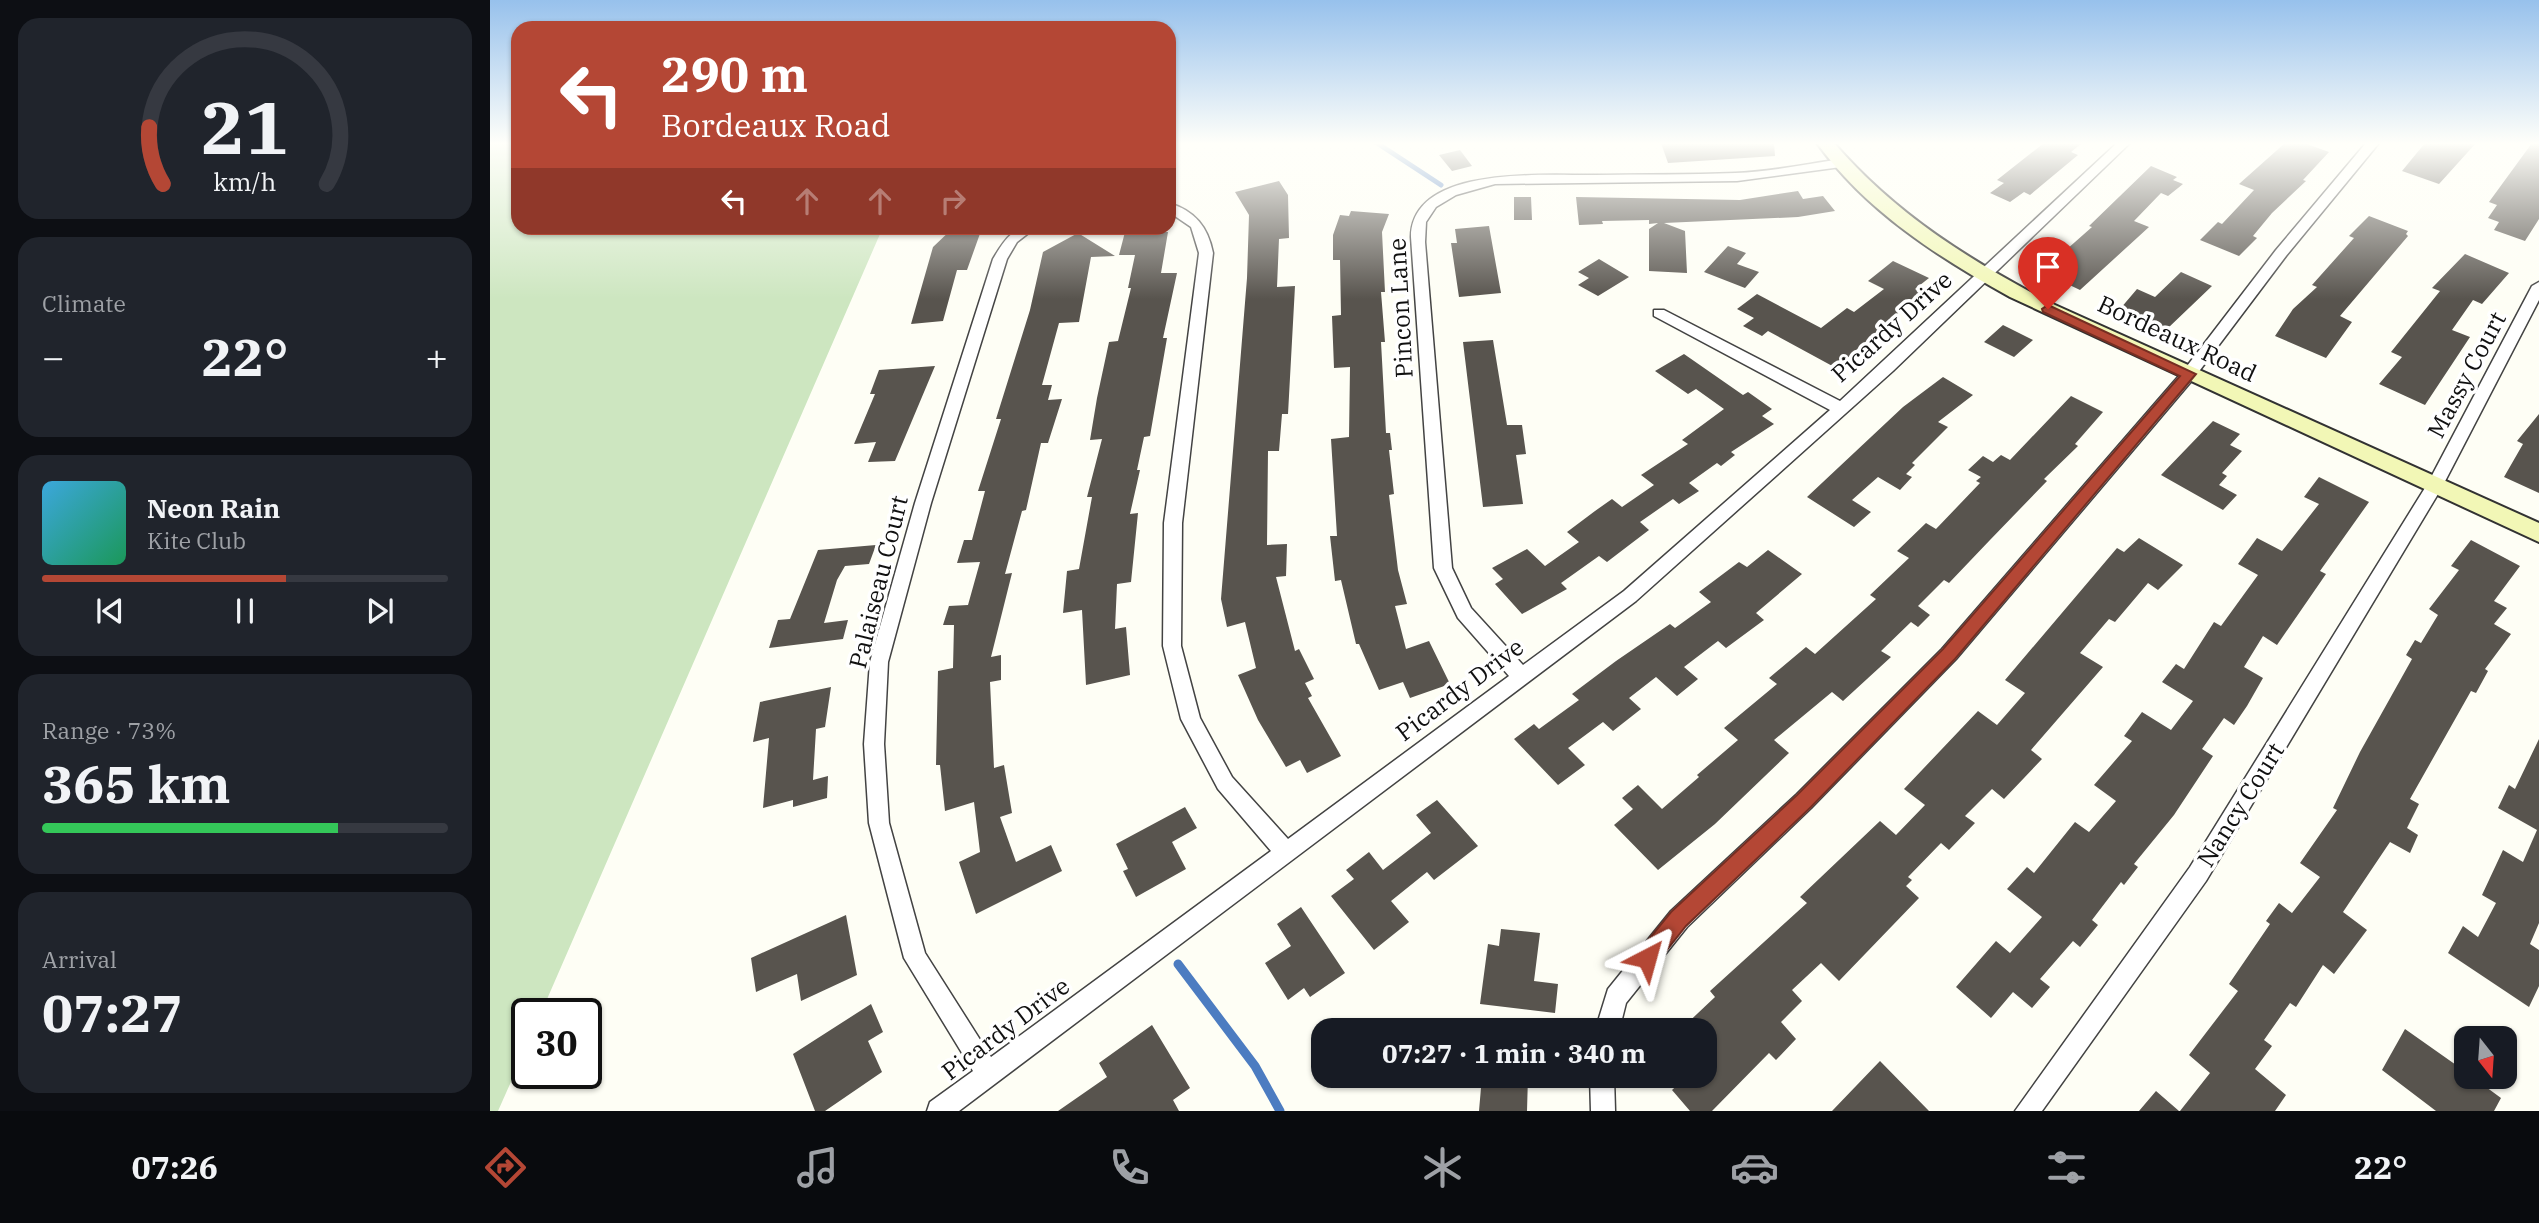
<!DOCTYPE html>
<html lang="en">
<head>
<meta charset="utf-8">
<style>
  body { margin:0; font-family:"IBM Plex Serif",serif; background:#20242c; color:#f1f3f6; height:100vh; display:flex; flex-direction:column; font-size:26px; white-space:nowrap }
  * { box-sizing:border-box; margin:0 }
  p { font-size:23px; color:#9ea1a6 }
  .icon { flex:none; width:38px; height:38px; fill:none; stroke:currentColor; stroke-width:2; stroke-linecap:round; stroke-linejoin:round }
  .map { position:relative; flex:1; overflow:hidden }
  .panel { display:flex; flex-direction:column; gap:18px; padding:18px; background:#0d0f14; width:490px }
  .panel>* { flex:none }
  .hud { position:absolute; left:21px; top:21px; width:665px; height:214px; border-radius:21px; box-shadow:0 2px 5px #0004; background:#b44735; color:#fff; overflow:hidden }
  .needle { width:46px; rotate:163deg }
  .tools { position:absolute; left:1964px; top:1026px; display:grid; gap:14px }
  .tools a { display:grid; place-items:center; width:63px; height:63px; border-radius:14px; background:#171b24; box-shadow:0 2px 5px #0004; font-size:35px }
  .speed { position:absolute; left:21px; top:998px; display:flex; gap:14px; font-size:35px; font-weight:700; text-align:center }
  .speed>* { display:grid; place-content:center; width:91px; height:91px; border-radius:50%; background:#171b24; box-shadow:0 2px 5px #0004; line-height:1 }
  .speed .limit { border:4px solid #111; border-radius:10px; background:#fff; color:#111 }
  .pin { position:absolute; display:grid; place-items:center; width:60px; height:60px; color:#fff; margin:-72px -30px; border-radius:50% 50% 50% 0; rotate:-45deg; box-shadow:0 0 7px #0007 }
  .pin .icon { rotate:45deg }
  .me { position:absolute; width:77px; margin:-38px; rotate:39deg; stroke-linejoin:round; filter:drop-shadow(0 0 5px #0008) }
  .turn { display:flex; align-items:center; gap:24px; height:147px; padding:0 35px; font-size:32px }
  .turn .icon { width:91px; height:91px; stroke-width:2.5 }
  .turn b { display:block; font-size:49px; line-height:60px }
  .lanes { display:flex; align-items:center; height:66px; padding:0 35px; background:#0003; justify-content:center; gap:35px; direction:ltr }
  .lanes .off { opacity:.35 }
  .big { font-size:52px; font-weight:800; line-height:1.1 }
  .panel .tile { flex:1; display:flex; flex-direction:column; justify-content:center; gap:10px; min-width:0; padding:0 24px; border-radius:21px; background:#20242c }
  .panel .dial { align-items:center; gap:0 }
  .dial svg { height:182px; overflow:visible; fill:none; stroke:#363941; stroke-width:7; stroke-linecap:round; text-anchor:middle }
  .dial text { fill:#f1f3f6; stroke:none }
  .song { display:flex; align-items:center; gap:21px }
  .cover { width:84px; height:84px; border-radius:10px; background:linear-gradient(135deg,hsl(200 70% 55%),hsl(150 70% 35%)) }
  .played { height:7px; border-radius:4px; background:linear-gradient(90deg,#b44735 60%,#363941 60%) }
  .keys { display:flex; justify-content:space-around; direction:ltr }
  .heat { display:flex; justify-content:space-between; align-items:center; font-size:38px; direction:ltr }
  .charge { height:10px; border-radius:5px; background:linear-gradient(90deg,#34c759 73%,#363941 0) }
  .trip { position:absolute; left:821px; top:1018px; width:406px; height:70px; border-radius:21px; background:#171b24; box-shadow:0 2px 5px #0004; font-weight:800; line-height:70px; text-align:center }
  .tabs { display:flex; height:112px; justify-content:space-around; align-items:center; background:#090b0e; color:#9ea1a6 }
  .tabs .icon { width:49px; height:49px }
  .tabs .current { color:#b44735 }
  .tabs b { font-size:32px; color:#f1f3f6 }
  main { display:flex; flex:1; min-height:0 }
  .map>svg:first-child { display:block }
  .green { fill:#cde6c0 }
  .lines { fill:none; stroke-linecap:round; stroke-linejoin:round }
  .stream-far1 { stroke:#4c7cc1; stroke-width:5 }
  .stream { stroke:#4c7cc1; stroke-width:9 }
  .building { fill:#58544e }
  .street-casing { stroke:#434343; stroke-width:3 }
  .secondary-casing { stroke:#323232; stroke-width:4 }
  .street { fill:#fff; fill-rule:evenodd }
  .secondary { fill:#f2f7b6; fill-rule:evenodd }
  .route { fill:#b44735; stroke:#752e22; stroke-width:2 }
  .labels { text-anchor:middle; stroke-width:7; stroke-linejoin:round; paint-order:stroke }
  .street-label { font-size:24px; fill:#101010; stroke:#fff }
</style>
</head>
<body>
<main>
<section class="panel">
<div class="tile dial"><svg viewBox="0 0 100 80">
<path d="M14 69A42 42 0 1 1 86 69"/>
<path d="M14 69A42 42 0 0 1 8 44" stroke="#b44735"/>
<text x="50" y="56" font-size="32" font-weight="700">21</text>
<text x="50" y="72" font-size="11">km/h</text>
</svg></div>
<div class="tile"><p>Climate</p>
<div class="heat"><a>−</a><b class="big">22°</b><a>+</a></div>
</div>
<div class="tile">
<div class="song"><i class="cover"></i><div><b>Neon Rain</b><p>Kite Club</p></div></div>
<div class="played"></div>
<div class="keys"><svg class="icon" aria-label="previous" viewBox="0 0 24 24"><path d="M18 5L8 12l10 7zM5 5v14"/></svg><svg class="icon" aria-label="pause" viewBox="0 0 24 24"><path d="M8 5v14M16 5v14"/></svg><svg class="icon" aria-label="next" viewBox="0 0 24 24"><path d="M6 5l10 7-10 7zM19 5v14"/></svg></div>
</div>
<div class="tile"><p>Range · 73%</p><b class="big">365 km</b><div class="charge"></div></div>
<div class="tile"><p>Arrival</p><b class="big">07:27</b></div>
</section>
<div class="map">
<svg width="2049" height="1111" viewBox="0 0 2049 1111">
  <rect width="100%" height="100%" fill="#fefef5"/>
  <!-- green -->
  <path class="green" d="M0 143H28V228H397L390 234 51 1013H37V1046L8 1111H0Z"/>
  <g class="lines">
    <!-- stream-far1 -->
    <path class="stream-far1" d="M887 143 951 185"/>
    <!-- stream -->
    <path class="stream" d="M688 964 765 1066 790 1111"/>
  </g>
  <!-- building -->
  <path class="building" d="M1171 143H1284L1285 156 1178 163Z
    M1554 143H1592L1581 152 1588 155 1540 195 1534 192 1520 202 1500 193 1514 183 1507 180Z
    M1795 143H1814L1839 152 1813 180 1816 181 1782 213 1763 236 1767 238 1749 256 1710 240 1728 222 1732 224 1764 190 1749 184Z
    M1935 143H1986L1949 184 1912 171Z
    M2042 143H2049V219L2035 241 2004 230 2009 222 1998 218 2007 205 1999 202Z
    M970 150 982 166 962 171 949 155Z
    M1661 166 1687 177 1683 180 1693 184 1678 196 1671 193 1644 221 1659 227 1590 290 1565 278 1573 271 1559 265 1602 227 1599 226Z
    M789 181 798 195 799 238 789 239 787 287 805 286 798 414H792L789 451H778L777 545 797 544 796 576 786 577 805 651 809 649 824 679 815 683 822 696 818 698 851 756 817 773 810 760 796 767 768 720 748 675 766 668 755 622 737 627 731 599 757 278 759 215 745 192Z
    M1308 191 1313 199 1333 196 1345 211 1308 217 1174 223 1195 231 1197 273 1159 271V229L1168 223 1159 224V220L1112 221 1113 224 1089 225 1086 197 1250 200Z
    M1024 197H1041L1042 220H1024Z
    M861 211 899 214 892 232 895 292H891L895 342H891L896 433H900L902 450H899L904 494 899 495 908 570 917 604 905 606 916 649 939 641 960 684 920 698 913 682 889 690 869 644H866L851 580 845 581 840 536H847L841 439 859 437 860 367 844 368 842 316 851 315 850 260H843V235L850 215 859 216Z
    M1879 216 1918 231 1916 234 1918 236 1850 316 1862 322 1836 358 1785 336 1803 309 1827 287 1822 285 1864 238 1859 236Z
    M999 226 1011 293 969 297 961 243H967L965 229Z
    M463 228H492L477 270H467L453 321 421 324 443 247Z
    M635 232H678L671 273H687L673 338H677L660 436 654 437 647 470H650L640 514 648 513 641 582 627 584 625 629 636 627 640 675 596 685 592 610 573 613 577 571 589 569 602 497H597L612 439 600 440 607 398 619 342 628 341 641 288H638L645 255H629Z
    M588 233 625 256 601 257 589 322 569 323 552 385H562L558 400 572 399 558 443H551L536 510 532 511 515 574 522 573 501 657 511 655V680L500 682 504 768 514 765 522 813 510 817 526 862 561 845 572 871 486 914 469 862 490 852 484 802 455 811 450 765H446L448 671 463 668 464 625H453L459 606 478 605 490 562 467 563 474 540H482L495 491H488L511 419H506L540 310 553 252Z
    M1238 246 1256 253 1247 264 1269 272 1255 288 1214 272Z
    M1975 254 2019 273 1992 304 1983 300 1962 330 1980 337 1935 405 1889 384 1912 357 1901 352 1950 291 1942 288Z
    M1109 259 1139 277 1108 296 1088 285 1099 278 1088 272Z
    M1403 261 1439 278 1425 289 1431 293 1346 368 1278 331 1272 336 1253 326 1264 318 1247 309 1267 294 1331 328 1357 308 1364 312 1394 289 1378 281Z
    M1691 272 1722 286 1677 329 1630 309 1647 289 1665 297Z
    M1513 325 1543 340 1524 357 1494 342Z
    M1003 340 1017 425H1032L1036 454 1026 455 1033 504 993 507 973 342Z
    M1194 354 1253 395 1258 392 1282 409 1272 416 1284 424 1241 452 1245 455 1231 466 1227 463 1199 483 1209 491 1189 504 1183 499 1150 522 1159 530 1134 549 1117 562 1109 556 1071 583 1077 589 1032 614 1005 584 1013 579 1002 568 1037 549 1055 566 1089 542 1077 532 1105 511 1122 499 1132 507 1164 485 1151 475 1198 444 1192 440 1234 409 1206 389 1198 394 1165 371Z
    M445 366 405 461 378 462 386 442 364 444 385 394H380L389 370Z
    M1453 377 1483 395 1448 422 1458 427 1422 463 1425 465 1416 474 1422 477 1410 490 1388 477 1362 500 1381 512 1364 527 1317 497 1413 407Z
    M1581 396 1613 412 1585 444 1588 446 1554 479 1557 481 1500 540 1459 583 1454 580 1428 606 1440 615 1428 627 1421 622 1391 651 1401 657 1353 701 1342 692 1284 740 1299 753 1225 824 1168 870 1124 825 1143 809 1132 798 1148 785 1172 809 1209 777 1207 775 1248 740 1234 728 1287 684 1279 678 1316 647 1325 654 1386 599 1380 595 1419 558 1407 551 1436 523 1446 529 1490 483 1486 481 1491 477 1478 470 1493 456 1503 462 1511 455 1520 460Z
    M2049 414V493L2014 477 2033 444 2027 441Z
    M1723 421 1750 434 1740 445 1752 451 1732 473 1737 476 1729 485 1747 495 1733 510 1671 475Z
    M1829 477 1879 502 1830 571 1836 574 1787 645 1773 636 1754 667 1773 678 1757 706 1744 725 1734 718 1712 749 1723 756 1684 815 1644 864 1648 867 1634 885 1631 882 1602 920 1608 925 1590 947 1583 941 1550 979 1560 987 1542 1008 1523 992 1501 1018 1466 987 1506 941 1520 953 1552 917 1517 889 1537 867 1544 873 1585 822 1599 832 1626 801 1604 785 1642 741 1634 736 1652 712 1681 730 1703 701 1672 682 1686 664 1694 669 1724 622 1731 626 1768 575 1748 564 1767 538 1792 551 1829 504 1814 497Z
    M1649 538 1693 565 1668 590 1658 583 1625 622 1619 619 1590 653 1613 667 1541 750 1552 759 1514 799 1502 789 1475 816 1485 823 1459 850 1451 843 1418 877 1422 880 1416 886 1429 898 1349 981 1331 963 1302 990 1312 1001 1291 1022 1306 1039 1286 1060 1279 1053 1222 1111H1200L1182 1090 1197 1076H1214V1031H1189L1225 997 1220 991 1317 903 1310 897 1390 821 1406 835 1435 805 1414 789 1488 711 1507 725 1535 693 1515 680 1627 548 1634 552Z
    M1981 540 2030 566 2004 601 2017 608 2004 624 2021 634 1995 669 1998 671 1986 693 1981 691 1920 799 1929 804 1917 828 1928 835 1920 853 1900 842 1853 912 1877 930 1844 974 1833 965 1806 1007 1800 1003 1774 1040 1782 1046 1765 1069 1796 1095 1785 1111H1690L1720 1073 1699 1055 1748 991 1739 984 1780 924 1776 921 1789 903 1802 913 1830 877 1810 863 1847 810 1843 808 1870 752 1922 659 1916 655 1925 640 1931 643 1948 615 1939 609 1969 570 1961 566Z
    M386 545 379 564 355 566 347 580 334 623 358 620 353 639 279 648 288 620 300 619 328 550Z
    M1278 550 1312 574 1266 613 1274 620 1236 648 1228 641 1194 667 1208 679 1187 696 1166 677 1139 698 1151 709 1123 731 1113 722 1078 748 1095 765 1068 785 1024 739 1044 724 1049 729 1089 700 1082 694 1126 661 1180 624 1185 628 1221 602 1209 592 1249 562 1257 567Z
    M341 687 335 727 326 729 323 780 338 776 337 798 303 807V800L273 808 279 738 263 742 270 702Z
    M2049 739V923L2040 944 2049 950V986L2039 1007 1958 953 1973 926 1988 937 2006 903 1992 895 2013 850 2033 862 2047 830 2008 808 2019 785 2025 789Z
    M947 800 988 846 944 880 937 872 901 901 919 922 884 950 841 896 864 879 856 870 879 852 893 870 941 833 926 815Z
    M695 807 707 828 682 842 696 869 646 897 633 871 638 869 626 844Z
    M811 907 855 973 820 997 814 988 798 1000 775 963 801 946 787 924Z
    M356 915 367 975 311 1001 307 974 266 992 261 958Z
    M1011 929 1050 933 1044 981 1068 984 1065 1013 990 1004 998 944 1009 946Z
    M381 1004 393 1032 378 1041 392 1072 335 1111H325L303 1054Z
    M662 1025 700 1088 683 1100 689 1111H568L617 1077 609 1063Z
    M1915 1029 1976 1072V1076H1981L2011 1098 2004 1111H1946L1892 1070Z
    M1390 1061 1439 1111H1342Z
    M992 1076H1038L1037 1111H989Z
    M1666 1091 1689 1111H1649Z"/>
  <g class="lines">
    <!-- street casing -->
    <g class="street-casing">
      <path id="street" d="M1627 143H1640L1403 371 1146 601 469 1111H437L440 1102 483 1071 414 958 379 823 374 744 380 662 425 503 503 259C514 241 522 226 545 228L527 242 517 259 441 503 398 662 394 744 399 823 435 953 501 1057 781 851 728 789 691 719 673 646 674 523 709 253 701 227 679 212V203C705 211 718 227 723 253L692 523 691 646 710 718 742 777 798 839 1019 676 968 618 944 568 921 237C922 164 1057 176 1106 175 1152 174 1199 175 1245 173 1280 172 1316 164 1351 159L1357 163 1351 167 1247 181 1005 184 966 195 946 207 936 222 935 242 962 568 981 608 1033 665 1134 591 1340 410 1164 316V310H1174L1350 401Z
        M1876 143H1889L1796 256 1704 378 1466 659 1321 808 1197 927 1136 1003 1129 1031H1105L1118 989 1181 911 1307 794 1452 649 1694 370 1786 250Z
        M2049 282V300L1951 489 1716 881 1552 1111H1525L1700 867 1938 483 2042 286Z
        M1100 1076H1124L1125 1111H1101Z"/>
    </g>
    <!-- secondary casing -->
    <g class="secondary-casing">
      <path id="secondary" d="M1327 143H1344C1406 215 1482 262 1565 305L2049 523V542L1520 297C1448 257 1376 211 1327 143Z"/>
    </g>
    <!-- street -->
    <use href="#street" class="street"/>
    <!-- secondary -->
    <use href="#secondary" class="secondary"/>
  </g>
  <!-- sky -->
  <linearGradient id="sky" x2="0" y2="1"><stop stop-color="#97c1ec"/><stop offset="0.48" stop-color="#fffffa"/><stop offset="1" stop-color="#fffffa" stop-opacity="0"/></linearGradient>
  <rect width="2049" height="299" fill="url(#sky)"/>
  <!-- route -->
  <path class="route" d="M1558 305 1706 374 1465 659 1321 807 1196 926 1165 965 1157 968 1150 965 1147 958 1150 950 1181 912 1307 795 1453 649 1690 376 1553 312 1552 309Z"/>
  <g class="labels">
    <!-- street labels -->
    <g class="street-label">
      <text transform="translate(911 308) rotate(-93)" y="8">Pincon Lane</text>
      <text transform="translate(1402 327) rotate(-42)" y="8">Picardy Drive</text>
      <text transform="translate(1687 339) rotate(25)" y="8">Bordeaux Road</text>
      <text transform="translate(1977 375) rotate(-62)" y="8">Massy Court</text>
      <text transform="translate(389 582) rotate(-76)" y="8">Palaiseau Court</text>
      <text transform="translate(970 690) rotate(-37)" y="8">Picardy Drive</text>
      <text transform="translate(1751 805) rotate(-58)" y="8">Nancy Court</text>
      <text transform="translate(516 1029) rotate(-37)" y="8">Picardy Drive</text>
    </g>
  </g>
</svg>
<div class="tools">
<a><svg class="needle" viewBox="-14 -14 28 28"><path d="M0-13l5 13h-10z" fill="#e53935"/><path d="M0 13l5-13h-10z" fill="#9ea1a6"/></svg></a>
</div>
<div class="speed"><div class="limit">30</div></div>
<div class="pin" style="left:1558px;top:309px;background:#d93025"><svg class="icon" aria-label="arrive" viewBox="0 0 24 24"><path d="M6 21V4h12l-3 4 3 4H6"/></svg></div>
<svg class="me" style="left:1157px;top:958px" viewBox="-20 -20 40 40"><path d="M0-17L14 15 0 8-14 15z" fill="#b44735" stroke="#fff" stroke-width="4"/></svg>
<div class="trip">07:27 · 1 min · 340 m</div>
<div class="hud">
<div class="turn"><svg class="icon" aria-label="left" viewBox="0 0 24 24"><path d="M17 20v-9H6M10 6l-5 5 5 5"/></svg><div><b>290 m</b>Bordeaux Road</div></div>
<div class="lanes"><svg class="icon" aria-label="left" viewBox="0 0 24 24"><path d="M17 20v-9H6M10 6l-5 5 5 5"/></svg><svg class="icon off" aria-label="ahead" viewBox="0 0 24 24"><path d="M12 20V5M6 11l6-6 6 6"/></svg><svg class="icon off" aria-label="ahead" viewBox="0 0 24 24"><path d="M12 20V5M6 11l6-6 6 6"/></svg><svg class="icon off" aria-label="right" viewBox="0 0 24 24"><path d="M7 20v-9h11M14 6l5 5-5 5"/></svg></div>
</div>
</div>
</main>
<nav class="tabs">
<b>07:26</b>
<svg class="icon current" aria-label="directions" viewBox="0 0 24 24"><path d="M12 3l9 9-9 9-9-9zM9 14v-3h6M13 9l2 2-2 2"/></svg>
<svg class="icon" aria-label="music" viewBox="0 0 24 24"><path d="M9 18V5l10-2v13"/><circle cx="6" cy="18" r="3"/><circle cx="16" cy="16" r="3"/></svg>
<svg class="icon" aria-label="phone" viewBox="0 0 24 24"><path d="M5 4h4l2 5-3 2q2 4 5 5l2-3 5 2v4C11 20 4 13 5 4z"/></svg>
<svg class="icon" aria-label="climate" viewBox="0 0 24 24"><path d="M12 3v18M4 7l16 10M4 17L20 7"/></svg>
<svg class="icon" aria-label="car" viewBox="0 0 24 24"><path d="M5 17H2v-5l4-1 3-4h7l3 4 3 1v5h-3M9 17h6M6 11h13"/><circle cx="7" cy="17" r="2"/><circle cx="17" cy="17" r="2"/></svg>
<svg class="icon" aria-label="filters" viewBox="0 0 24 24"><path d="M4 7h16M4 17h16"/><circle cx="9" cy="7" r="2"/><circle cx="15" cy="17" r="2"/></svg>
<b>22°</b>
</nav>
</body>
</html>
